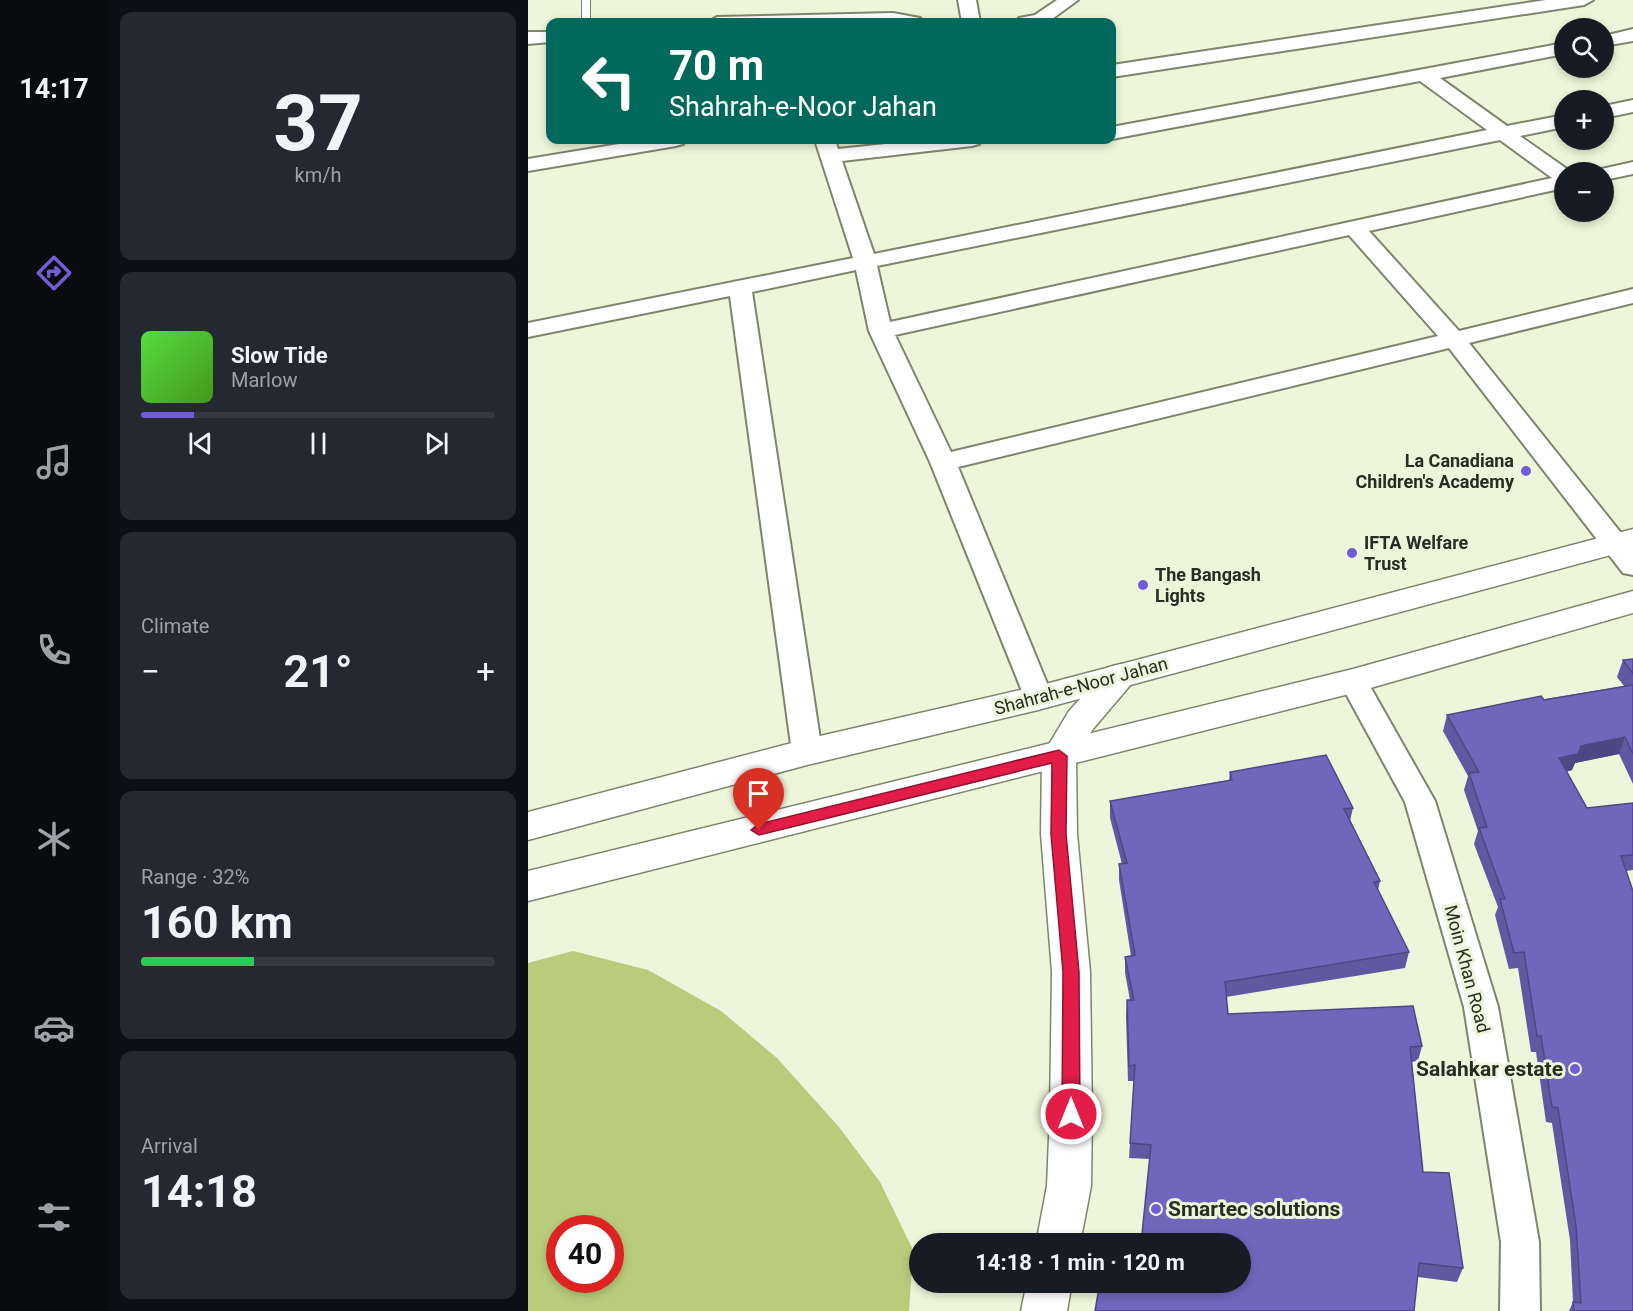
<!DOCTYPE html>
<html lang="en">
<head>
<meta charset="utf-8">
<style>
  body { margin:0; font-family:Roboto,sans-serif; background:#242831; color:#f1f3f6; height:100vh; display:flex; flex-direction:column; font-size:22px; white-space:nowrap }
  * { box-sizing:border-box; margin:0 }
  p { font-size:20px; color:#9ea1a6 }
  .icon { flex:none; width:33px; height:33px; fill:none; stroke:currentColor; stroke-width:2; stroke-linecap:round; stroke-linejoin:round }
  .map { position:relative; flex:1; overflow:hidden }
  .panel { display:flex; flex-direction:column; gap:12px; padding:12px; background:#0d0f14; width:420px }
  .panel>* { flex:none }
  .hud { position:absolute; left:18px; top:18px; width:570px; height:126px; border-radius:12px; box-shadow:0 3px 9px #0003; background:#00695c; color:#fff; overflow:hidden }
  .controls { position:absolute; left:1026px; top:18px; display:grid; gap:12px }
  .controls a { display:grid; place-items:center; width:60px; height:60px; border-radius:50%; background:#171b24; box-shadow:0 3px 9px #0003; font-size:30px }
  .speed { position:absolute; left:18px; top:1215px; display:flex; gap:12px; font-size:30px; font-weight:700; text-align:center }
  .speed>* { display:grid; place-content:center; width:78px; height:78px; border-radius:50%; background:#171b24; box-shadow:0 3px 9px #0003; line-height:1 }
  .speed .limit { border:9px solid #d22; background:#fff; color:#111 }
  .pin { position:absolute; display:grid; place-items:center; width:51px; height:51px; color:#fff; margin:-62px -26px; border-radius:50% 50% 50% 0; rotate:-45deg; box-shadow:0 0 6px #0007 }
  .pin .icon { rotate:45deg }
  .me { position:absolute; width:66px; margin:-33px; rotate:0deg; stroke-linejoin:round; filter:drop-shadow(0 0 4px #0008) }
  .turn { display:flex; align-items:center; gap:21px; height:126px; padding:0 24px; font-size:27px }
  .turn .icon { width:78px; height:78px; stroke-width:2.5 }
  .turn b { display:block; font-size:42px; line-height:51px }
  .big { font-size:45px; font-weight:700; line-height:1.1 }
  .panel .widget { flex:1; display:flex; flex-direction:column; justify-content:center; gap:9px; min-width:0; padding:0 21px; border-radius:12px; background:#242831 }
  .panel .dial { align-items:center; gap:0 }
  .dial b { font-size:78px; line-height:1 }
  .song { display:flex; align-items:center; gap:18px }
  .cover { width:72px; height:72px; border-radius:9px; background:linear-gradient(135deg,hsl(110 70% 55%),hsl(100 70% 35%)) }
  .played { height:6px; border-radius:3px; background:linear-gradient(90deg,#735dd7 15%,#363941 15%) }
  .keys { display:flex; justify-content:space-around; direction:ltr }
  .heat { display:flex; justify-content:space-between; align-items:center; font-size:33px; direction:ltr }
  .charge { height:9px; border-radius:4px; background:linear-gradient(90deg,#34c759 32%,#363941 0) }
  .trip { position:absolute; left:381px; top:1233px; width:342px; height:60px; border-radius:30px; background:#171b24; box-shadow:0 3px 9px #0003; font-weight:700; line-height:60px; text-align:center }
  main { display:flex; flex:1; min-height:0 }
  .dock { display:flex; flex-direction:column; width:108px; justify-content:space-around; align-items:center; background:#090b0e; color:#9ea1a6 }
  .dock .icon { width:42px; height:42px }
  .dock .active { color:#735dd7 }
  .dock b { font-size:27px; color:#f1f3f6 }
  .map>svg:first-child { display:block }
  .green { fill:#b8cc7c; fill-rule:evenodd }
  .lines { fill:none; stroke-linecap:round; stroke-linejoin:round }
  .service-casing { stroke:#7e856c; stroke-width:2 }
  .minor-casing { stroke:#7e856c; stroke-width:4 }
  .tertiary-casing { stroke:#7e856c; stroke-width:3 }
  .secondary-casing { stroke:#7e856c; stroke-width:3 }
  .service { fill:#fff; fill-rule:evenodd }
  .minor { fill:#fff; fill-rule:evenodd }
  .tertiary { fill:#fff; fill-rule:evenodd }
  .secondary { fill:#fff; fill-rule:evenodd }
  .wall { fill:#6158a1 }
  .shaded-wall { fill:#4f4783 }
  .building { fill:#7166bb; stroke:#4f4783; stroke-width:1.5 }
  .route { fill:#e11d48; stroke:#92132f; stroke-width:1.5 }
  .poi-dot { fill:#735dd7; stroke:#edf5da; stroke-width:2 }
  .labels { text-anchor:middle; stroke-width:6; stroke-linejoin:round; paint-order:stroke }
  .poi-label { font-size:18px; font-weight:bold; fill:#292c22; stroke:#edf5da; text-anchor:start }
  .street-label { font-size:18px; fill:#292c22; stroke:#edf5da }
  .near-poi-label { font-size:21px; font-weight:bold; fill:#292c22; stroke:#edf5da; text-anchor:end }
</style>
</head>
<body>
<main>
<nav class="dock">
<b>14:17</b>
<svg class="icon active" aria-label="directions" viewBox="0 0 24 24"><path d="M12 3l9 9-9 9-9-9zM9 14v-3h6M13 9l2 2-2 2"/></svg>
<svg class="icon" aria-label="music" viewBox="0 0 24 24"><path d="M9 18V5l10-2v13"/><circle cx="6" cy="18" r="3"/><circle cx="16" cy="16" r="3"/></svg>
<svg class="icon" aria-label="phone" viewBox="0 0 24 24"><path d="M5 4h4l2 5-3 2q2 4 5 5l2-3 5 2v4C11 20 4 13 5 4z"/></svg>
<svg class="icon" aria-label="climate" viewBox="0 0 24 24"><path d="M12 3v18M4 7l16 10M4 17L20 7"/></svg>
<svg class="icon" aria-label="car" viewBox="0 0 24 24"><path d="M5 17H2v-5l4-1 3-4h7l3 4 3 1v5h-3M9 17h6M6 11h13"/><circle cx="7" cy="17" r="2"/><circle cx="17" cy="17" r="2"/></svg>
<svg class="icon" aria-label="filters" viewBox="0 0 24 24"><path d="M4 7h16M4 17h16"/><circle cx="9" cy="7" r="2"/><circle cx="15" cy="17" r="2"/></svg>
</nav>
<section class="panel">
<div class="widget dial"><b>37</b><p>km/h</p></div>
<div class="widget">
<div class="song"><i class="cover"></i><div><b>Slow Tide</b><p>Marlow</p></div></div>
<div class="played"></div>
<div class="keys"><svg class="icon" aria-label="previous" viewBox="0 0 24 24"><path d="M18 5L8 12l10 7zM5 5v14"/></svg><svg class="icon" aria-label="pause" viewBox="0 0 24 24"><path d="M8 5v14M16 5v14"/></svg><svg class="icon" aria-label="next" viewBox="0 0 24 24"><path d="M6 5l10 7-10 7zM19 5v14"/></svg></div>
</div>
<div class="widget"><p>Climate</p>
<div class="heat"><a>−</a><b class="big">21°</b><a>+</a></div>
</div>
<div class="widget"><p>Range · 32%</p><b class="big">160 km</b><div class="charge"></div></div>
<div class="widget"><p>Arrival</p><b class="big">14:18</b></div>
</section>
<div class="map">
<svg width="1105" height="1311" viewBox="0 0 1105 1311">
  <rect width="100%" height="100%" fill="#edf5da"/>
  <!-- green -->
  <path class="green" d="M45 951 120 970 193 1011 249 1058 311 1127 352 1182 385 1250 381 1311H0V963ZM32 1228H82V1280H32Z"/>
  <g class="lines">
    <!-- service casing -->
    <g class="service-casing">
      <path id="service" d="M54 0H62V22H54Z"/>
    </g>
    <!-- minor casing -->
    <g class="minor-casing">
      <path id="minor" d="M430 0H448L452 22H434Z
        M529 0H550L520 22H488L491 18 507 15Z
        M1018 0H1065L1056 5 584 77V65Z
        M365 13 392 18 395 22H180L189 17Z
        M1105 29V41L1076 46V36Z
        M0 32H22V42L0 44Z
        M1036 43V54L912 78 979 126 1036 115V127L992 136 1043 172H1036V188L841 231 931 331 1105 289V303L941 343 1105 548V575L1095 573 921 348 430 467 525 698 520 706 510 709 500 706 402 462 341 331 328 270 224 292 294 752 290 760 279 763 268 760 264 752 202 296 0 337V323L325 258 287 140H307L310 149 395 140H454L451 144 444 146 314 161 346 254 959 130 892 81 584 139V127ZM972 140 1024 178 362 322 349 266ZM821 235 910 336 423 452 367 335Z
        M1105 100V112L1076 118V106Z
        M115 140H158L155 144 148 146 0 171V159Z
        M1105 162V174L1076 180V172H1067L1069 170Z
        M825 670 835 674 907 801 970 1007 1011 1242 1012 1311H972L973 1242 936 1007 877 802 811 681 815 674Z"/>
    </g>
    <!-- tertiary casing -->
    <g class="tertiary-casing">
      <path id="tertiary" d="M593 664 605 667 610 676 565 729 548 757 549 834 562 972 564 1114 563 1186 552 1244H508L519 1186 522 1114 524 972 513 834 514 756 541 711 581 667Z
        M499 1282H544L539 1311H493Z"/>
    </g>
    <!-- secondary casing -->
    <g class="secondary-casing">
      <path id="secondary" d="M1105 529V549L510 710 279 765 0 840V812L279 739 510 686Z
        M1105 591V613L825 693 0 901V871L825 669Z"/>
    </g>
    <!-- service -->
    <use href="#service" class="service"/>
    <!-- minor -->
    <use href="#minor" class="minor"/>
    <!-- tertiary -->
    <use href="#tertiary" class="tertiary"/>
    <!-- secondary -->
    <use href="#secondary" class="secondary"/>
  </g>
  <!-- wall -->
  <path class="wall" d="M1095 660 1105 674V784L1091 754 1047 763 1044 770 1038 772 1059 808 1105 803V870L1098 871 1105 1311H1041L1045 1302 1042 1240 1024 1123 1018 1122 1008 1052H1003L990 968 981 969 967 915 970 907 946 844 950 831 936 790 940 776 915 731 919 715 1096 686 1089 677Z
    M702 772 825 808 822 821 852 881 850 890 881 952 877 968 698 997 700 1014 894 1046 890 1061 884 1062 895 1172 935 1268 929 1282 890 1277 712 1282 621 1159 601 1158 606 1081H600L598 1016 599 1000H602L597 973V957L603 956 591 880V864H594L582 818V801L701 780Z"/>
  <!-- shaded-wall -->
  <path class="shaded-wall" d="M1097 737 1091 754 1047 763 1044 770 1025 775 1031 758 1053 746Z"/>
  <!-- building -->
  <path class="building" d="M1105 659V674L1095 660Z
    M1105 685V754L1097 737 1053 746 1050 754 1031 758 1059 808 1105 803V855L1093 856 1105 891V1311H1046L1045 1302 1053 1303 1048 1226 1030 1108 1024 1107 1013 1036H1009L996 952 986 953 972 899H977L951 828 959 827 941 773 951 772 919 715 1013 696 1016 700Z
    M798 755 825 808 816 809 852 881 846 882 881 952 697 982 700 1014 885 1006 894 1046 882 1047 895 1172 921 1173 935 1268 891 1263 886 1311H567L572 1282H712V1244H613L623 1145 602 1143 607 1065 601 1066 599 1000H606L597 957 607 955 591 864 599 863 582 801 704 780 702 772Z"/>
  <!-- route -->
  <path class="route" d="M531 750 539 756 538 834 551 972 552 1114 549 1120 543 1122 537 1120 534 1114 535 972 523 834 524 763 231 835 223 830 231 824Z"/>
  <!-- markers -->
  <g class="poi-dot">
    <circle cx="998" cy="471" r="6"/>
    <circle cx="824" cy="553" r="6"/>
    <circle cx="615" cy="585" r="6"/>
    <circle cx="1047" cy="1069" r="6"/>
    <circle cx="628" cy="1209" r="6"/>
  </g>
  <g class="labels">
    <!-- poi labels -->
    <g class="poi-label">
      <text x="986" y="467" text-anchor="end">La Canadiana<tspan x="986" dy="21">Children's Academy</tspan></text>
      <text x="836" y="549">IFTA Welfare<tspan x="836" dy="21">Trust</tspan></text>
      <text x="627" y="581">The Bangash<tspan x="627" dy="21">Lights</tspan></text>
    </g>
    <!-- street labels -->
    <g class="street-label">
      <text transform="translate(553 686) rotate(-15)" y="6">Shahrah-e-Noor Jahan</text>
      <text transform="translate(939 969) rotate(75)" y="6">Moin Khan Road</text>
    </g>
    <!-- near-poi labels -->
    <g class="near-poi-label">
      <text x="1035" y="1076">Salahkar estate</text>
      <text x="640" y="1216" text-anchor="start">Smartec solutions</text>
    </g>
  </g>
</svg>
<div class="controls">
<a><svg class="icon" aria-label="search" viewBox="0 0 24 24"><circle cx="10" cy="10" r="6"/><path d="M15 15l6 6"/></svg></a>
<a>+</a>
<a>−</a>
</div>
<div class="speed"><div class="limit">40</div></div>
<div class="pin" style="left:231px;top:830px;background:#d93025"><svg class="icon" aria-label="arrive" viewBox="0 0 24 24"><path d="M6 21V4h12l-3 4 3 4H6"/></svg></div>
<svg class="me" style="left:543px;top:1114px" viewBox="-20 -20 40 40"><circle r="17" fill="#e11d48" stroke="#fff" stroke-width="3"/><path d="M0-11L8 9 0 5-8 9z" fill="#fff"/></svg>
<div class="trip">14:18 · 1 min · 120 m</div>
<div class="hud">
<div class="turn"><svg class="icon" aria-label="left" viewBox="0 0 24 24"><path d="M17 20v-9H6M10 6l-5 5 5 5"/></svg><div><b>70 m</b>Shahrah-e-Noor Jahan</div></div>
</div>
</div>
</main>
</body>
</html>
